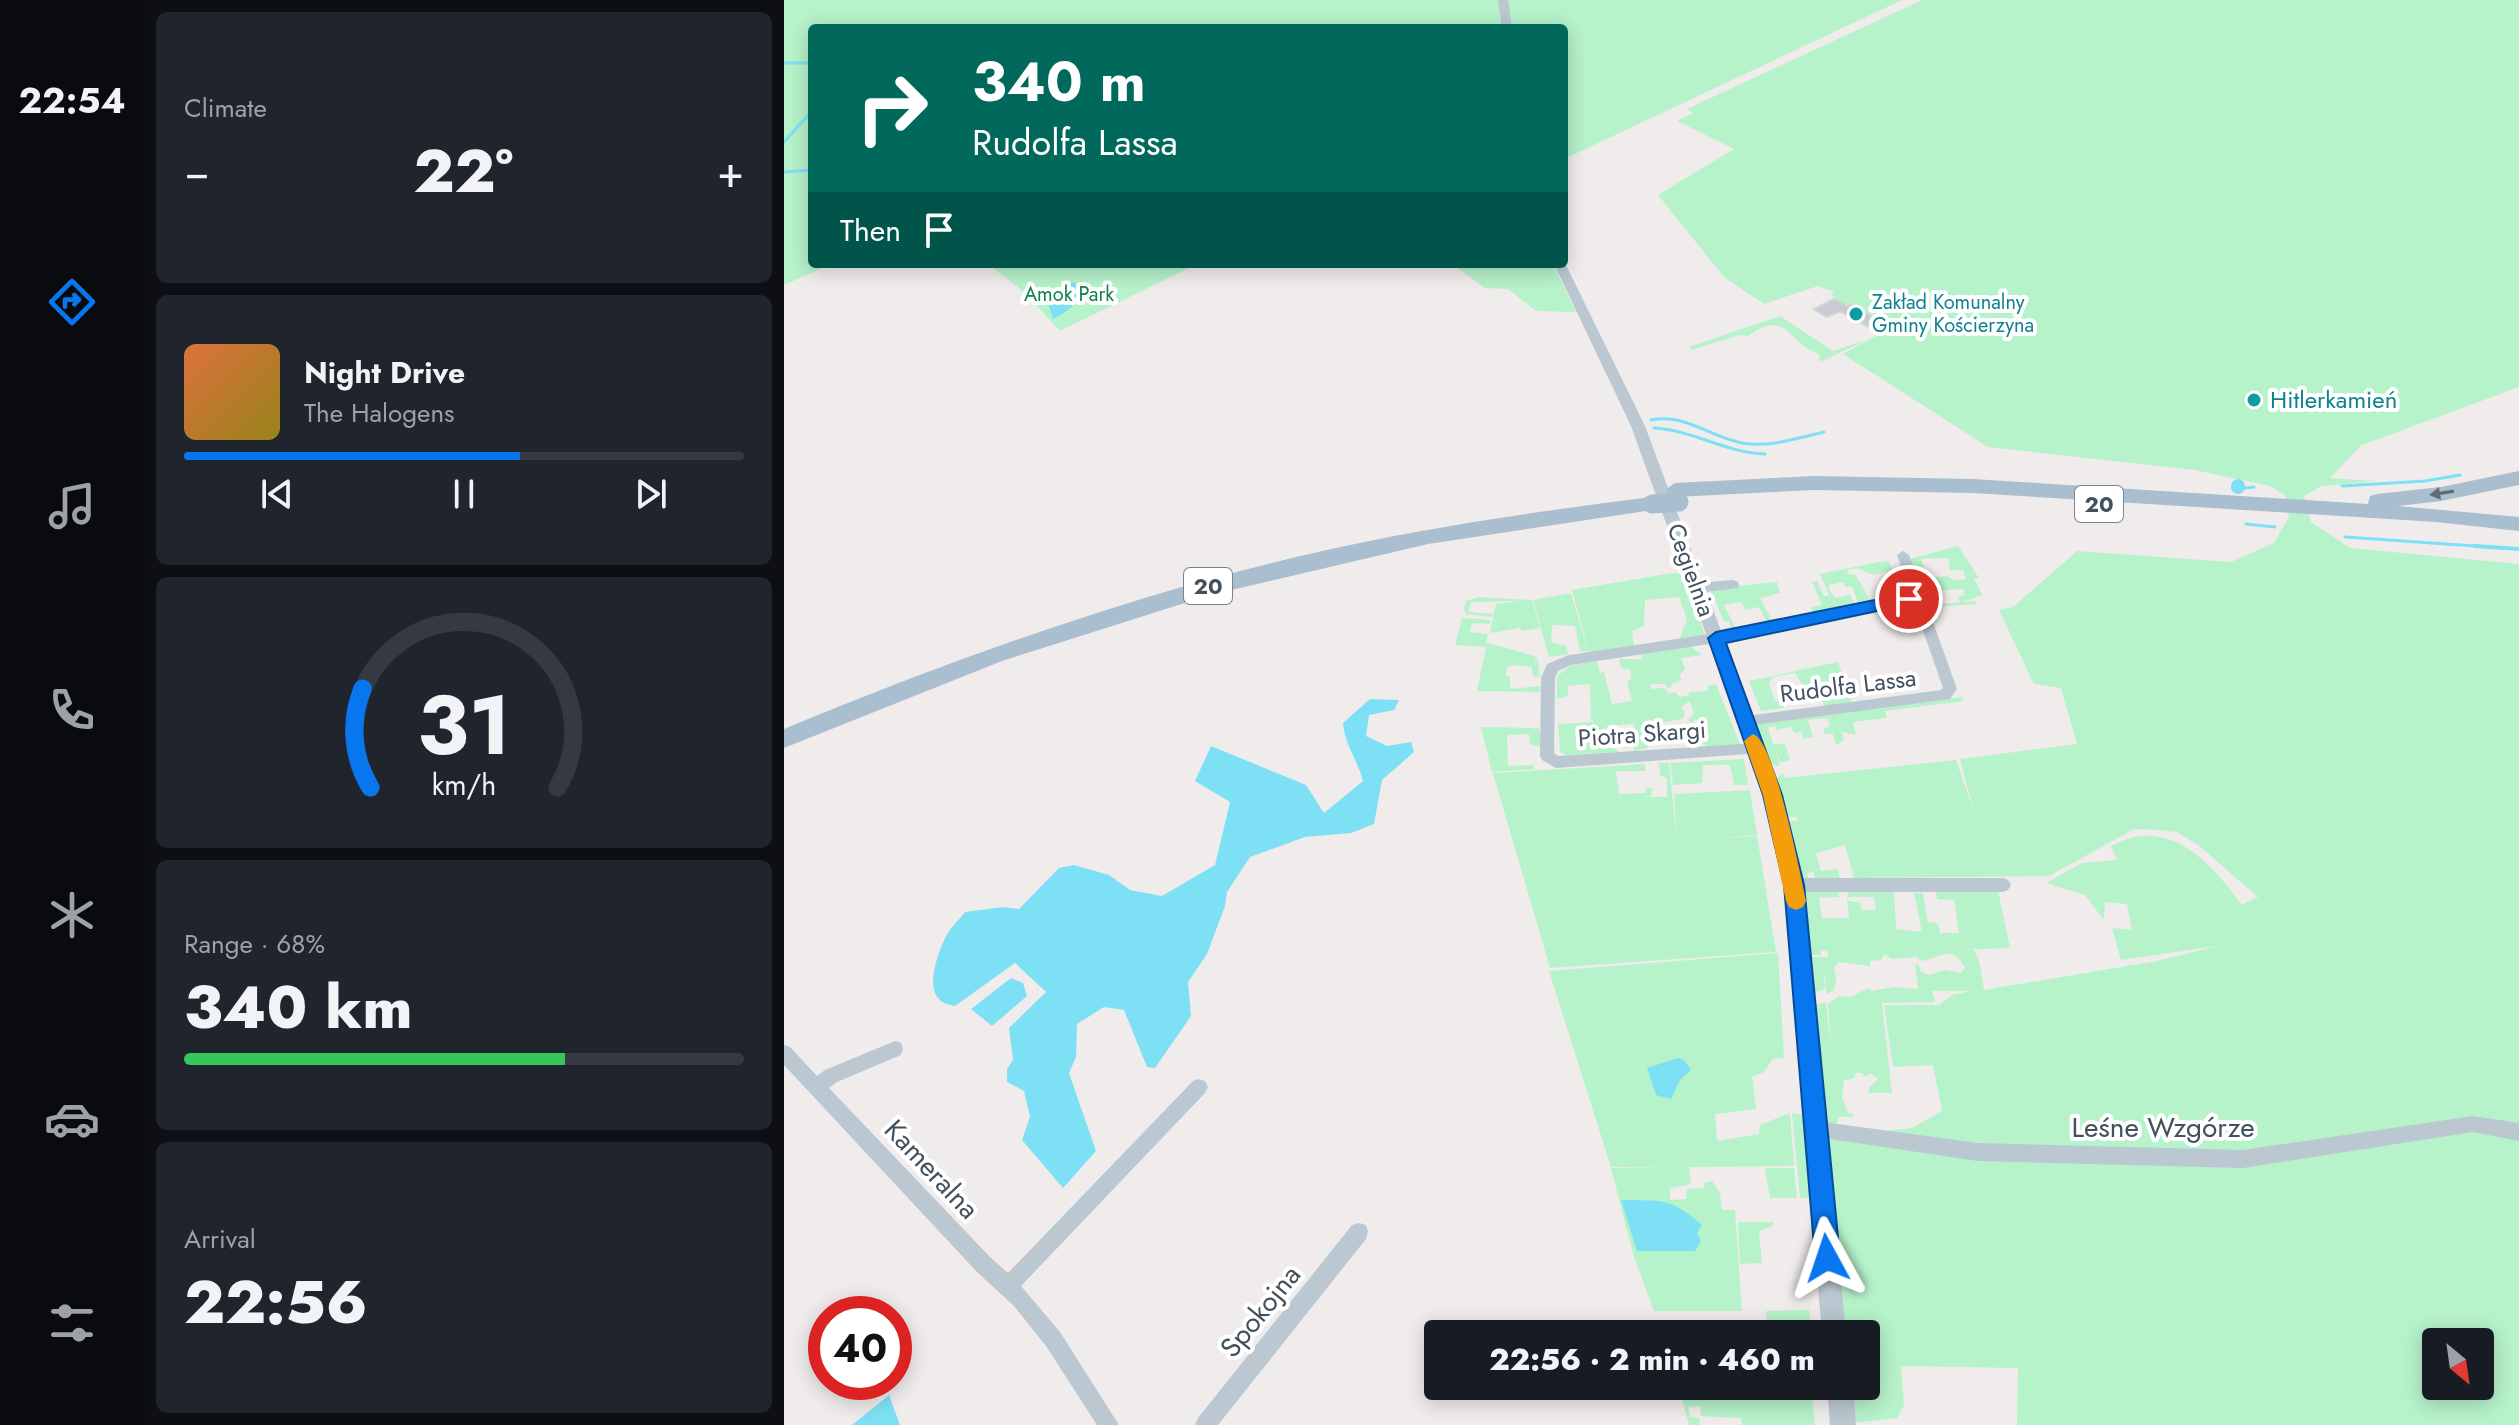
<!DOCTYPE html>
<html lang="en">
<head>
<meta charset="utf-8">
<style>
  body { margin:0; font-family:Jost,sans-serif; background:#20242c; color:#f1f3f6; height:100vh; display:flex; flex-direction:column; font-size:30px; white-space:nowrap }
  * { box-sizing:border-box; margin:0 }
  p { font-size:26px; color:#9ea1a6 }
  .icon { flex:none; width:44px; height:44px; fill:none; stroke:currentColor; stroke-width:2; stroke-linecap:round; stroke-linejoin:round }
  .map { position:relative; flex:1; overflow:hidden }
  .side { display:flex; flex-direction:column; gap:12px; padding:12px; background:#0d0f14; width:640px }
  .side>* { flex:none }
  .hud { position:absolute; left:24px; top:24px; width:760px; height:244px; border-radius:8px; box-shadow:0 4px 20px #0003; background:#00695c; color:#fff; overflow:hidden }
  .needle { width:52px; rotate:151deg }
  .controls { position:absolute; left:1638px; top:1328px; display:grid; gap:16px }
  .controls a { display:grid; place-items:center; width:72px; height:72px; border-radius:8px; background:#171b24; box-shadow:0 4px 20px #0003; font-size:40px }
  .speed { position:absolute; left:24px; top:1296px; display:flex; gap:16px; font-size:40px; font-weight:700; text-align:center }
  .speed>* { display:grid; place-content:center; width:104px; height:104px; border-radius:50%; background:#171b24; box-shadow:0 4px 20px #0003; line-height:1 }
  .speed .limit { border:12px solid #d22; background:#fff; color:#111 }
  .pin { position:absolute; display:grid; place-items:center; width:68px; height:68px; color:#fff; margin:-34px; border:4px solid #fff; border-radius:50%; box-shadow:0 2px 8px #0007 }
  .me { position:absolute; width:88px; margin:-44px; rotate:355deg; stroke-linejoin:round; filter:drop-shadow(0 0 6px #0008) }
  .turn { display:flex; align-items:center; gap:28px; height:168px; padding:0 32px; font-size:36px }
  .turn .icon { width:104px; height:104px; stroke-width:2.5 }
  .turn b { display:block; font-size:56px; line-height:68px }
  .then { display:flex; align-items:center; height:76px; padding:0 32px; background:#0003; gap:16px; font-size:30px }
  .big { font-size:60px; font-weight:800; line-height:1.1 }
  .side .tile { flex:1; display:flex; flex-direction:column; justify-content:center; gap:12px; min-width:0; padding:0 28px; border-radius:12px; background:#20242c }
  .side .dial { align-items:center; gap:0 }
  .dial svg { height:208px; overflow:visible; fill:none; stroke:#363941; stroke-width:7; stroke-linecap:round; text-anchor:middle }
  .dial text { fill:#f1f3f6; stroke:none }
  .song { display:flex; align-items:center; gap:24px }
  .cover { width:96px; height:96px; border-radius:12px; background:linear-gradient(135deg,hsl(20 70% 55%),hsl(50 70% 35%)) }
  .played { height:8px; border-radius:4px; background:linear-gradient(90deg,#0876ee 60%,#363941 60%) }
  .keys { display:flex; justify-content:space-around; direction:ltr }
  .heat { display:flex; justify-content:space-between; align-items:center; font-size:44px; direction:ltr }
  .charge { height:12px; border-radius:6px; background:linear-gradient(90deg,#34c759 68%,#363941 0) }
  .trip { position:absolute; left:640px; top:1320px; width:456px; height:80px; border-radius:8px; background:#171b24; box-shadow:0 4px 20px #0003; font-weight:800; line-height:80px; text-align:center }
  main { display:flex; flex:1; min-height:0 }
  .tab-bar { display:flex; flex-direction:column; width:144px; justify-content:space-around; align-items:center; background:#090b0e; color:#9ea1a6 }
  .tab-bar .icon { width:56px; height:56px }
  .tab-bar .current { color:#0876ee }
  .tab-bar b { font-size:36px; color:#f1f3f6 }
  .map>svg:first-child { display:block }
  .green { fill:#b6f2ca; fill-rule:evenodd }
  .water { fill:#7ee0f4 }
  .lines { fill:none; stroke-linecap:round; stroke-linejoin:round }
  .stream-far1 { stroke:#7ee0f4; stroke-width:3 }
  .stream { stroke:#7ee0f4; stroke-width:4 }
  .canal { stroke:#7ee0f4; stroke-width:14 }
  .building { fill:#c8ccd2; stroke:#d0d3d9; stroke-width:2 }
  .minor { fill:#bbc8d1; fill-rule:evenodd }
  .tertiary { fill:#bbc8d1; fill-rule:evenodd }
  .primary { fill:#a9becf; fill-rule:evenodd }
  .primary-bridge { stroke:#a9becf; stroke-width:19 }
  .oneway { fill:#5c6c79 }
  .route { fill:#0876ee; stroke:#054d9b; stroke-width:2 }
  .slow { fill:#f59e0b }
  .culture-dot { fill:#0f9aa8; stroke:#fff; stroke-width:3 }
  .labels { text-anchor:middle; stroke-width:8; stroke-linejoin:round; paint-order:stroke }
  .far-park-label { font-size:20px; fill:#0e8343; stroke:#fff }
  .far-culture-label { font-size:20px; fill:#0d838f; stroke:#fff; text-anchor:start }
  .shield { fill:#fff; stroke:#7b858d; stroke-width:2 }
  .shield-label { font-size:22px; font-weight:bold; fill:#43515c }
  .culture-label { font-size:24px; fill:#0d838f; stroke:#fff; text-anchor:start }
  .street-label { font-size:24px; fill:#43515c; stroke:#fff }
  .near-street-label { font-size:28px; fill:#43515c; stroke:#fff }
</style>
</head>
<body>
<main>
<nav class="tab-bar">
<b>22:54</b>
<svg class="icon current" aria-label="directions" viewBox="0 0 24 24"><path d="M12 3l9 9-9 9-9-9zM9 14v-3h6M13 9l2 2-2 2"/></svg>
<svg class="icon" aria-label="music" viewBox="0 0 24 24"><path d="M9 18V5l10-2v13"/><circle cx="6" cy="18" r="3"/><circle cx="16" cy="16" r="3"/></svg>
<svg class="icon" aria-label="phone" viewBox="0 0 24 24"><path d="M5 4h4l2 5-3 2q2 4 5 5l2-3 5 2v4C11 20 4 13 5 4z"/></svg>
<svg class="icon" aria-label="climate" viewBox="0 0 24 24"><path d="M12 3v18M4 7l16 10M4 17L20 7"/></svg>
<svg class="icon" aria-label="car" viewBox="0 0 24 24"><path d="M5 17H2v-5l4-1 3-4h7l3 4 3 1v5h-3M9 17h6M6 11h13"/><circle cx="7" cy="17" r="2"/><circle cx="17" cy="17" r="2"/></svg>
<svg class="icon" aria-label="filters" viewBox="0 0 24 24"><path d="M4 7h16M4 17h16"/><circle cx="9" cy="7" r="2"/><circle cx="15" cy="17" r="2"/></svg>
</nav>
<section class="side">
<div class="tile"><p>Climate</p>
<div class="heat"><a>−</a><b class="big">22°</b><a>+</a></div>
</div>
<div class="tile">
<div class="song"><i class="cover"></i><div><b>Night Drive</b><p>The Halogens</p></div></div>
<div class="played"></div>
<div class="keys"><svg class="icon" aria-label="previous" viewBox="0 0 24 24"><path d="M18 5L8 12l10 7zM5 5v14"/></svg><svg class="icon" aria-label="pause" viewBox="0 0 24 24"><path d="M8 5v14M16 5v14"/></svg><svg class="icon" aria-label="next" viewBox="0 0 24 24"><path d="M6 5l10 7-10 7zM19 5v14"/></svg></div>
</div>
<div class="tile dial"><svg viewBox="0 0 100 80">
<path d="M14 69A42 42 0 1 1 86 69"/>
<path d="M14 69A42 42 0 0 1 11 31" stroke="#0876ee"/>
<text x="50" y="56" font-size="32" font-weight="700">31</text>
<text x="50" y="72" font-size="11">km/h</text>
</svg></div>
<div class="tile"><p>Range · 68%</p><b class="big">340 km</b><div class="charge"></div></div>
<div class="tile"><p>Arrival</p><b class="big">22:56</b></div>
</section>
<div class="map">
<svg width="1735" height="1425" viewBox="0 0 1735 1425">
  <rect width="100%" height="100%" fill="#f0ecec"/>
  <!-- green -->
  <path class="green" d="M0 0H1118L780 159V28H28V264H48L0 285Z
    M1138 0H1735V387L1578 445 1546 478 1591 481 1538 486 1520 496 1527 522 1566 548 1735 564V1425H1233L1234 1368 1117 1366 1120 1405 1113 1418 1069 1423 1065 1386H1082V1334H1060L1041 1137 1128 1128 1158 1111 1149 1065 1109 1067 1100 1005H1155L1168 995 1189 991H1148L1151 1002 1098 1003 1108 1093H1085V1088L1094 1079 1086 1073 1081 1077 1078 1073H1072L1069 1079 1060 1080 1058 1097 1064 1113 1070 1114 1068 1117H1054L1053 1124 1039 1123 1036 1041 1028 1006 1042 1002 1047 1048 1044 1004 1055 996 1067 997 1084 988 1088 991 1110 987 1134 989 1131 964 1135 965 1137 972 1145 975 1161 970 1177 973 1181 968C1168 943 1159 957 1138 961L1132 957 1108 959 1100 954 1097 960 1086 961V966L1055 962 1050 968C1052 977 1055 989 1043 994L1039 963 1041 989 1028 993 1024 957H1045L1043 951 1037 950V955H1023L1019 895 1021 892 1054 890 1055 897 1035 898 1038 918H1065L1063 900 1076 903 1078 910H1092L1090 897H1063L1065 891 1110 890 1112 929 1138 932 1130 893H1139L1144 922 1154 923 1156 933H1175L1170 900 1153 899 1152 890 1214 891 1226 948 1174 950H1190L1195 961 1200 990 1373 961 1433 946 1337 960 1328 928 1348 930 1343 904 1321 902 1320 920 1301 895 1262 883 1298 863 1333 860 1327 846C1385 814 1427 863 1458 905L1474 897 1413 844 1393 832 1375 830 1350 829 1265 876 1070 878 1061 845 1032 853 1037 871 1054 869 1056 879 1031 880 1030 872 1023 873 1024 879 1016 876 1003 822 1014 820 1013 817H1002L990 780 999 773 1001 778 1172 760 1189 809 1176 759 1293 744 1277 688 1250 684 1215 610 1229 607 1293 551 1447 562 1490 543 1505 517 1501 495 1486 486 1411 470 1204 447 1059 354 1108 327 1068 303 1063 305 1047 295 1050 292 1034 286 980 304 940 277 874 195 950 149 893 121 909 113 903 109ZM1652 1342H1696V1386H1652Z
    M204 264H413L276 331 240 292Z
    M668 264H769L792 312 752 311 724 289 701 288Z
    M996 316 1049 351 1083 340 1036 362 1035 354C1003 344 1005 307 964 336L956 335 907 350 905 347Z
    M1174 546 1195 578 1190 579 1198 595 1179 602 1192 601 1193 604 1150 607 1149 605 1176 602 1174 596 1181 595 1179 589 1146 591 1144 588V592L1136 593 1130 579 1163 576 1170 580 1182 579 1179 570H1166L1164 558 1137 559 1140 567 1129 568 1126 559Z
    M1100 561 1105 562 1108 570 1090 575 1072 568 1063 570 1066 575 1071 574 1086 600 1074 602 1068 586 1062 587 1059 582 1045 585V590L1051 598 1066 595 1070 603 1029 612 1027 607 1038 605 1028 582 1033 581 1040 596 1045 595 1036 574Z
    M888 573 899 574 921 636 895 640 903 619 895 597 861 600 860 626 848 631 850 646 805 653 788 590Z
    M993 582 996 593 976 598 988 620 982 621 975 607 961 610 957 602 940 605 951 627 947 628 945 621 940 622 926 589Z
    M787 593 804 651 796 652 791 626 768 625 767 642 782 646 784 654 765 657 749 600Z
    M695 597 748 600 756 628 738 631 736 628 706 633 712 604 736 601 687 602 684 612 709 614 708 617 682 614 680 609 682 601Z
    M678 618 706 620V624L688 623 686 632 704 634 702 643C708 644 751 655 755 659L749 660 754 661 756 677H750L747 667 729 665 723 668 722 676 726 677V689L756 686V692L693 691 702 647 671 645Z
    M906 646 918 655 897 658 901 669 896 675 897 680 889 683 885 689 881 684H866L867 689 880 688 884 693 891 692 895 697 905 695V692L924 691 923 686 932 684 956 744 923 747 915 738 923 737 920 719 911 720 908 723 904 720 910 713 906 701 897 707 901 714 898 719 876 723 880 736 864 737 861 718 864 748 850 751V724L823 726V732L819 733 823 736 824 745H829L834 752 781 755 776 751 774 724 810 722 807 718 806 684 784 686V696L773 699V676L786 666 813 661 816 673 820 672 828 704 848 701 843 681 847 680 846 670 837 668 835 659H858L860 665 857 654Z
    M1054 662 1068 702 1040 706 1037 695 1025 696 1011 673 988 677 985 684 991 701H998L1000 708 977 711 965 681Z
    M1178 697 1180 701 1101 711 1103 718 1069 722 1072 735 1058 732 1060 740 1052 745 1049 734H1040V728L1046 727 1043 718 1024 720 1029 737 1020 739 1017 732 1010 733 1007 727 992 730 991 726 984 727 989 744H1001L1006 760 996 762 990 745 996 766 984 763 971 726 981 720Z
    M697 727 755 728 758 747 746 744 745 734 723 735 724 766 749 765 750 769 708 772Z
    M960 759 964 785H950L946 765H919L918 783 889 785 886 763Z
    M875 763H885L893 842 890 794 966 790 973 835 923 839 973 836 992 952 766 968 709 773 861 764V771H832L835 794 862 793V788H869L866 797H883V778L876 775Z
    M994 953 1000 1058 989 1059 980 1072 968 1077 972 1109 931 1114 933 1141 975 1134 976 1125 1006 1113 1010 1166 905 1167 907 1184 886 1188V1200L902 1199 903 1189 920 1188V1183L928 1181 936 1193 938 1210H951L958 1311H870L850 1257 827 1168H889L827 1167 765 971Z
    M1008 1113 1020 1115 1027 1198H1016Z
    M981 1168H1010L1013 1198H986Z
    M954 1222H990L987 1227 975 1231 978 1263 956 1264Z
    M1025 1310 1027 1334H992V1322L983 1321 982 1311Z
    M894 1386H979L980 1397H997V1386H1027L1031 1425H958L957 1418 917 1416 916 1406 904 1407 906 1417 915 1418 916 1425H905Z"/>
  <!-- water -->
  <path class="water" d="M289 282 300 289C296 303 282 313 269 319L262 297Z
    M586 699 615 700 610 710 585 715 582 736 603 746 627 742 630 752 598 780 590 824 567 833 521 837 466 857 443 892 441 906 423 954 404 982 407 1016 371 1068 363 1067 340 1010 320 1007 293 1024 292 1057 285 1073 312 1151 279 1188 238 1140 246 1117 240 1091 223 1082V1069L229 1060 225 1028 262 992 231 963 171 1006C136 1002 151 961 161 938 165 929 175 920 181 912L219 907 235 909 275 868 290 865 325 875 346 890 378 896 431 865 446 802 411 781 427 746 522 785 540 813 579 781C574 761 560 743 559 723Z
    M227 978 239 983 243 996 208 1026 187 1009Z
    M894 1058 900 1060 907 1070 896 1080 887 1099 872 1095 863 1068Z
    M837 1200C879 1201 886 1197 918 1225L913 1233 917 1242 911 1251H853Z
    M105 1395 116 1425H68Z"/>
  <g class="lines">
    <!-- stream-far1 -->
    <path class="stream-far1" d="M0 63H28
      M0 142 28 111
      M0 172 28 170
      M867 420C902 413 925 437 958 443 985 448 1014 438 1040 432
      M870 428C909 430 942 453 981 454
      M1558 486 1641 481 1676 475
      M1454 489 1470 487
      M1462 524 1491 527
      M1561 537 1720 548"/>
    <!-- stream -->
    <path class="stream" d="M1691 546 1735 549"/>
    <!-- canal -->
    <path class="canal" d="M1454 486V487"/>
  </g>
  <!-- building -->
  <path class="building" d="M1050 299 1063 306 1067 304 1104 326 1094 332 1056 311 1043 317 1030 309Z"/>
  <g class="lines">
    <!-- minor -->
    <path class="minor" d="M1119 551 1125 555 1173 689 1166 699 962 726 957 725 955 721 957 717 962 716 1157 690 1159 688 1129 602 932 643 787 665 774 671 771 678 770 753 774 756 972 743 977 745 979 749 977 753 772 768 758 760 756 756 757 678 763 664 785 655 932 633 1126 594 1113 555Z
      M949 580 954 582 955 585 954 588 914 593 908 588 914 583Z
      M1010 878H1219L1224 880 1227 885 1224 890 1219 892H1010L1005 890 1002 885 1005 880Z
      M111 1041 117 1043 119 1049 117 1055 53 1082 45 1088 207 1258 224 1273 409 1081 415 1079 421 1081 424 1087 421 1093 237 1286 276 1332 335 1425H313L262 1346 230 1306 193 1272 0 1065V1045L6 1047 33 1076 41 1070Z
      M1689 1116 1735 1123V1141L1689 1132 1459 1168 1194 1161 1032 1137 1026 1135 1023 1129 1026 1123 1032 1121 1194 1143 1459 1150Z
      M575 1223 582 1225 584 1232 582 1239 434 1425H411L414 1418 568 1225Z"/>
    <!-- tertiary -->
    <path class="tertiary" d="M714 0H724L728 28H718Z
      M780 261 861 426 998 795 1020 885 1062 1334H1038L1000 885 980 795 847 426 770 264H780Z
      M1043 1386H1069L1072 1425H1046Z"/>
    <!-- primary -->
    <path class="primary" d="M1735 471V485L1657 501 1614 506 1735 517V531L1652 522 1189 493 1030 490 891 497 881 490 891 483 1030 476 1189 479 1584 504 1586 496 1593 494 1657 487Z
      M868 497 875 499 878 504 875 509 644 544 426 595 218 661 0 748V729C174 657 350 594 534 552 644 527 756 511 868 497Z"/>
    <!-- primary-bridge -->
    <path class="primary-bridge" d="M868 504 895 502"/>
  </g>
  <!-- one-way arrows -->
  <defs><path id="oneway-solid" d="M-6-.8H1V-3.2L6.5 0L1 3.2V.8H-6Z" transform="scale(2)"/></defs>
  <use class="oneway" href="#oneway-solid" transform="translate(1658 493) rotate(171)"/>
  <!-- route -->
  <path class="route" d="M1125 593 1134 599 1131 603 942 643 998 795 1020 885 1056 1258 1052 1267 1043 1270 1035 1267 1031 1258 1000 885 979 795 924 638 932 632Z"/>
  <!-- slow -->
  <path class="slow" d="M969 734C991 741 1016 874 1022 901L1019 907 1012 910 1005 907 1002 901 979 795 960 741Z"/>
  <!-- markers -->
  <g class="culture-dot">
    <circle cx="1072" cy="314" r="8"/>
    <circle cx="1470" cy="400" r="8"/>
  </g>
  <g class="labels">
    <!-- far-park labels -->
    <g class="far-park-label">
      <text x="285" y="301">Amok Park</text>
    </g>
    <!-- far-culture labels -->
    <g class="far-culture-label">
      <text x="1088" y="309">Zakład Komunalny<tspan x="1088" dy="23">Gminy Kościerzyna</tspan></text>
    </g>
    <!-- shield labels -->
    <g class="shield">
      <rect x="1291" y="486" width="48" height="36" rx="6"/>
      <rect x="400" y="568" width="48" height="36" rx="6"/>
    </g>
    <g class="shield-label">
      <text x="1315" y="512">20</text>
      <text x="424" y="594">20</text>
    </g>
    <!-- culture labels -->
    <g class="culture-label">
      <text x="1486" y="408">Hitlerkamień</text>
    </g>
    <!-- street labels -->
    <g class="street-label">
      <text transform="translate(907 570) rotate(70)" y="8">Cegielnia</text>
      <text transform="translate(1064 686) rotate(-7)" y="8">Rudolfa Lassa</text>
      <text transform="translate(858 734) rotate(-4)" y="8">Piotra Skargi</text>
    </g>
    <!-- near-street labels -->
    <g class="near-street-label">
      <text x="1379" y="1137">Leśne Wzgórze</text>
      <text transform="translate(148 1169) rotate(47)" y="10">Kameralna</text>
      <text transform="translate(476 1311) rotate(-51)" y="10">Spokojna</text>
    </g>
  </g>
</svg>
<div class="controls">
<a><svg class="needle" viewBox="-14 -14 28 28"><path d="M0-13l5 13h-10z" fill="#e53935"/><path d="M0 13l5-13h-10z" fill="#9ea1a6"/></svg></a>
</div>
<div class="speed"><div class="limit">40</div></div>
<div class="pin" style="left:1125px;top:599px;background:#d93025"><svg class="icon" aria-label="arrive" viewBox="0 0 24 24"><path d="M6 21V4h12l-3 4 3 4H6"/></svg></div>
<svg class="me" style="left:1043px;top:1258px" viewBox="-20 -20 40 40"><path d="M0-17L14 15 0 8-14 15z" fill="#0876ee" stroke="#fff" stroke-width="4"/></svg>
<div class="trip">22:56 · 2 min · 460 m</div>
<div class="hud">
<div class="turn"><svg class="icon" aria-label="right" viewBox="0 0 24 24"><path d="M7 20v-9h11M14 6l5 5-5 5"/></svg><div><b>340 m</b>Rudolfa Lassa</div></div>
<div class="then">Then<svg class="icon" aria-label="arrive" viewBox="0 0 24 24"><path d="M6 21V4h12l-3 4 3 4H6"/></svg></div>
</div>
</div>
</main>
</body>
</html>
